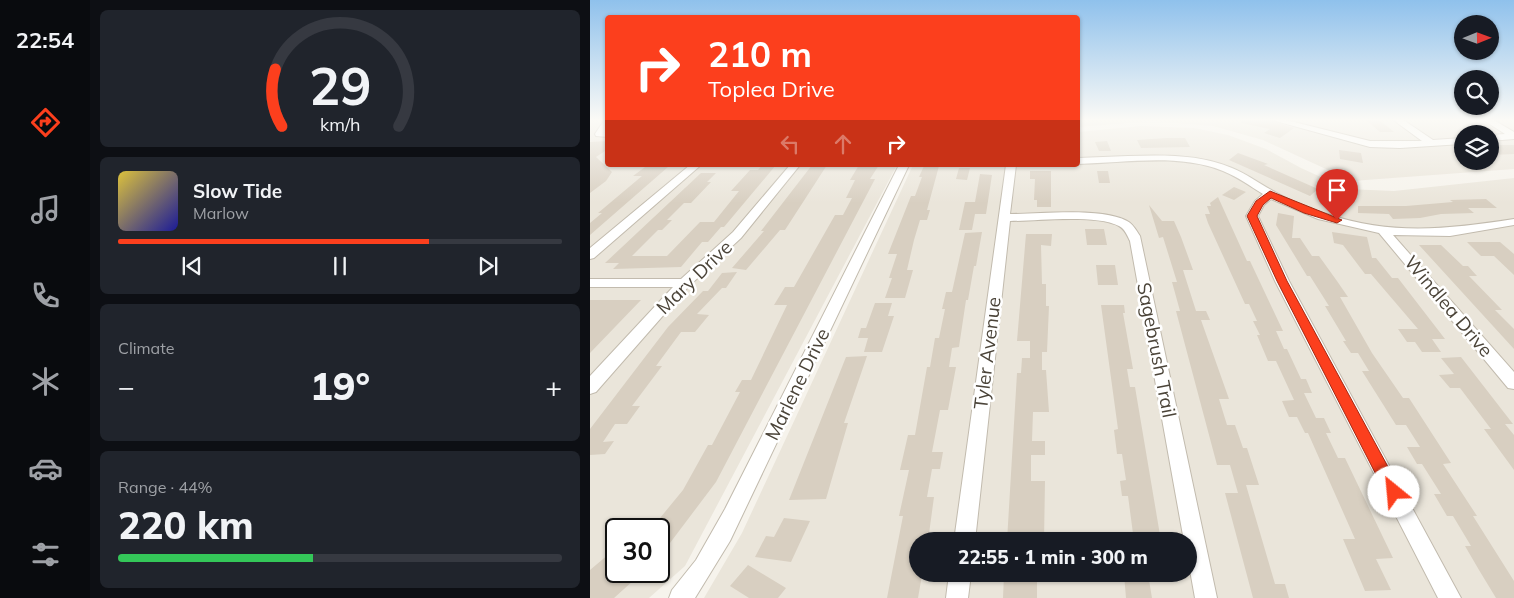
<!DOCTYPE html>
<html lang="en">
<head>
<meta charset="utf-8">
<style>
  body { margin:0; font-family:Mulish,sans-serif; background:#20242c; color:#f1f3f6; height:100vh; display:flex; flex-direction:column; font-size:19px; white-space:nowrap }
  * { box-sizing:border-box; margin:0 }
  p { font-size:16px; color:#9ea1a6 }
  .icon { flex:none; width:28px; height:28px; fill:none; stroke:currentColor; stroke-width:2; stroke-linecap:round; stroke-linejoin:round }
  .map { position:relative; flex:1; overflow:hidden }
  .drawer { display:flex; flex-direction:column; gap:10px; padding:10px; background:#0d0f14; width:500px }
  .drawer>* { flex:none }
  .top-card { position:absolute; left:15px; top:15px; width:475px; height:152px; border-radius:5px; box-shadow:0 1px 4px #0004; background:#fc3f1d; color:#fff; overflow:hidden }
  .needle { width:32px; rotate:89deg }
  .tools { position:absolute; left:864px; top:15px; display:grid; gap:10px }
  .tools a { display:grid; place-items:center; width:45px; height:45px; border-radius:50%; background:#171b24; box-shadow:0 1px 4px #0004; font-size:25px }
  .speed { position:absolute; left:15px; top:518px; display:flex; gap:10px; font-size:25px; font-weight:700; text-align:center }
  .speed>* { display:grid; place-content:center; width:65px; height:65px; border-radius:50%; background:#171b24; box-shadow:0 1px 4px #0004; line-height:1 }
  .speed .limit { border:2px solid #111; border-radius:8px; background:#fff; color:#111 }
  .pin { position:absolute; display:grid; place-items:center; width:42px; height:42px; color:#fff; margin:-51px -21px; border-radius:50% 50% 50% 0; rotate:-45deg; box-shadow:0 0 5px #0007 }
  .pin .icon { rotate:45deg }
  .me { position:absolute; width:55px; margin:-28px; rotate:332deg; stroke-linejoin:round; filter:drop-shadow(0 0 4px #0008) }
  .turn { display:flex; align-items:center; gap:18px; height:105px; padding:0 20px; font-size:22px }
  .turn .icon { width:65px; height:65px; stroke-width:2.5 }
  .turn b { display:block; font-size:35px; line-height:42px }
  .lanes { display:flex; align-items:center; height:48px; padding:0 20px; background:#0003; justify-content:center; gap:25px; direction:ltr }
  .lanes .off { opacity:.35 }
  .big { font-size:38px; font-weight:800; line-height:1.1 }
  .drawer .tile { flex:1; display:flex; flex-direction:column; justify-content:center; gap:8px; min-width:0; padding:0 18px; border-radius:8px; background:#20242c }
  .drawer .dial { align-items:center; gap:0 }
  .dial svg { height:130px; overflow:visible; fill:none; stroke:#363941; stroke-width:7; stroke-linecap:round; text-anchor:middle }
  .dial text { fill:#f1f3f6; stroke:none }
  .song { display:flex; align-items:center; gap:15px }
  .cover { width:60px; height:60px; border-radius:8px; background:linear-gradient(135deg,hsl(50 70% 55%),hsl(240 70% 35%)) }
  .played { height:5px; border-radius:2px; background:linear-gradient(90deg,#fc3f1d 70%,#363941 70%) }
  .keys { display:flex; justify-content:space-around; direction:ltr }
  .heat { display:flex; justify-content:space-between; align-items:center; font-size:28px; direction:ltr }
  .charge { height:8px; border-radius:4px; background:linear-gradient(90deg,#34c759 44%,#363941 0) }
  .trip { position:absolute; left:319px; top:532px; width:288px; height:50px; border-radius:25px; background:#171b24; box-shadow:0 1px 4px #0004; font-weight:800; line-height:50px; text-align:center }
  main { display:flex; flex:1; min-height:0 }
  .menu { display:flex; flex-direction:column; width:90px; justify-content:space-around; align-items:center; background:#090b0e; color:#9ea1a6 }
  .menu .icon { width:35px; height:35px }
  .menu .active { color:#fc3f1d }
  .menu b { font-size:22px; color:#f1f3f6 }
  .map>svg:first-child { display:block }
  .residential { fill:#eae5da; fill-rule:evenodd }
  .building { fill:#d8cfc1 }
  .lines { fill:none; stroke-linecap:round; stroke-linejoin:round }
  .minor-casing { stroke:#c2bbae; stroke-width:2 }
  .minor { fill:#fff; fill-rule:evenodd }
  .route { fill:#fc3f1d; stroke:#a42913 }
  .labels { text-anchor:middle; stroke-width:5; stroke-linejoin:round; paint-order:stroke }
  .street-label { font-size:19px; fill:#4b4439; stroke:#fff }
</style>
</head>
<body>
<main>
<nav class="menu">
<b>22:54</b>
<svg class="icon active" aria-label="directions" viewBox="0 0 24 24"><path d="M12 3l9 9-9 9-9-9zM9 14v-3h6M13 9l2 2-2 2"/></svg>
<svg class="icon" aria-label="music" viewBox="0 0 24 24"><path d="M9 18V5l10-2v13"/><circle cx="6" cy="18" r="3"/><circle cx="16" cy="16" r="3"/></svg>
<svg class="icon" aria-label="phone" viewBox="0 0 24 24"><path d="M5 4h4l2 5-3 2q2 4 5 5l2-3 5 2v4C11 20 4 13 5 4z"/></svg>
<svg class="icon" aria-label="climate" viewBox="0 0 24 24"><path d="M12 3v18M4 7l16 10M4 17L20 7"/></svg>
<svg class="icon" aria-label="car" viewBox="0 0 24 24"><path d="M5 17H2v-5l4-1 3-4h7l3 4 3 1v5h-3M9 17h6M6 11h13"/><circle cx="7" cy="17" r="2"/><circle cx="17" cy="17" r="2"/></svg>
<svg class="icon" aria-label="filters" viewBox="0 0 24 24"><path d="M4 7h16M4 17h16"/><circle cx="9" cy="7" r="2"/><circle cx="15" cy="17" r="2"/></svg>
</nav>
<section class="drawer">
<div class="tile dial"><svg viewBox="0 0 100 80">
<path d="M14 69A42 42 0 1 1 86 69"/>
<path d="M14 69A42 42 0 0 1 10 34" stroke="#fc3f1d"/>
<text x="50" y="56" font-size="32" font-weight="700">29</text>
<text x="50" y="72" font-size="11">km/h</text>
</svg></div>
<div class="tile">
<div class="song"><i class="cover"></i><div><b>Slow Tide</b><p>Marlow</p></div></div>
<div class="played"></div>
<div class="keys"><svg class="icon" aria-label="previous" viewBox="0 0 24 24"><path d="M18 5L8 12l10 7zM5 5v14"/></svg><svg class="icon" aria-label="pause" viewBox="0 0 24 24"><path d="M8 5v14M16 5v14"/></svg><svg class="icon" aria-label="next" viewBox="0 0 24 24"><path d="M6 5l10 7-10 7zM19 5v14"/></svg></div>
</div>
<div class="tile"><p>Climate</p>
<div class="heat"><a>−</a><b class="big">19°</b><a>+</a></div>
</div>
<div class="tile"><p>Range · 44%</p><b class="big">220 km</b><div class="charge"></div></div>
</section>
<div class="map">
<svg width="924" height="598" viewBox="0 0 924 598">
  <rect width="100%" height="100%" fill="#f6f3ec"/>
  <!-- residential -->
  <path class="residential" d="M0 119H17L18 165H307L95 566 59 598H0ZM26 529H69V571H26Z
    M488 119H924V169L762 181 673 140 623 126 563 121 488 127ZM872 134H900V161H872Z
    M551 126 604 128 638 135 676 149 711 168 757 189 804 191 924 178V598H114L152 533 323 165H488V132ZM328 541H598V574H328Z"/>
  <!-- building -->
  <path class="building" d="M651 119H676L704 128 690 138 674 133 680 129 651 123Z
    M775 119H788L804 132H790Z
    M577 138H595L600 147 551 148 547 140Z
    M18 141V149L6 157 22 172 16 181 0 193V142Z
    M517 141 521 151H509L505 142Z
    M900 145H924V154L900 155Z
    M749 150 771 153 773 163 750 159Z
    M648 153 678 164 674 165 728 189 720 196 639 160Z
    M172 165H186L134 227H131L118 242H112L91 267 23 269 29 263H15L111 173H126L117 182H121L101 203H94L77 220H82L72 230H68L42 256H77L110 222H124L149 191H141L160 170H168Z
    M222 165H237L195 230H190L156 270 142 268 174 231H171Z
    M269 165H289L280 179H285L126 482 80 543 69 541V529H61L93 490 118 445H122L150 392H145L152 380H161L197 305H184L195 287H204L245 215H253L262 198H256L265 180H260Z
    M334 166H349L337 210H340L337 220H330L324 240 317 270H323L315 298H295L302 278H299L307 254H298L321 196H325L332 177H329Z
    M55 167H78L0 235V223L12 213H8L52 176H43Z
    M369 168H380L377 180 366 179Z
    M440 171H461V207H447V200H444L445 179H440Z
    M507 171H518L520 183H509Z
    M390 174 402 175 396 214H385L382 230H369L375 202H385Z
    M644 187 656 192 644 200 632 195Z
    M735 196 748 200 743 207 730 204Z
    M628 197 657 261H660L693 331H686L694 349H697L711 379H716L722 393H714L726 418H734L741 433H736L748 458H755L803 558 786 559 801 590 775 591 753 539H765L718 433H715L707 417H699L692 401 704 400 686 361H678L667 335H670L663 321H667L659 304H655L618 223 615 214H620L617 206H621L620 203Z
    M896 199 907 208H878L884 213 851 214 830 218 803 219 799 214 768 213V206H816L863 202 860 200Z
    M559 205 572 221H584L591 237 603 270H593L606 311H616L620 320H611L639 399H629L637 425H645L653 448H657L669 485H656L685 584H695L699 598H663L635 493H648L640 465H627L586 311H590L582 282H587L573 237 569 238Z
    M688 213 704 216 702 238H710L722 256H729L747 281 758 297H750L782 353 813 398H819L861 463 853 464 887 516H883L924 581V598H906L889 570 875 546H881L863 516H857L844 494H851L832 464H827L817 447H830L816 425H806L772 371H779L768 353H761L753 341H756L735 306H739L720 276H717L686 225Z
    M495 229H514L517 245H497Z
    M392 232 386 266H384L378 300H376L369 347 362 348 359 367H366L358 410H350L342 452H353L350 469H342L337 497H344L338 541H328V575H332L328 598H297L313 516H309L319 470H310L318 435H325L337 367H340L345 338H349L355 309H352L356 292H362L375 233Z
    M742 232 777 237 782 258H786L802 278H808L855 339H842L851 352H832L825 342H817L808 329H828L781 274H775L753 245 744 243Z
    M436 234H462L461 246 451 245 452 284H456V306H459L457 352H452V370H456L459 412H443L442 441H455V455H441V481H455L454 541H417L427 373H431L432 358H440V341H427Z
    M877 242H910L924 254V275L904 256H891Z
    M829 245H851L873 266H878L887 276H879L912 310H905L924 329V349Z
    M506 265H525L528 285H508Z
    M147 272 136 288H132L107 314 119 315 105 332H91L66 366H72L42 406H50L37 424H25L13 442 24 441 15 454 0 455V429L78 327 113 291H118L132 273Z
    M0 300H51L0 353Z
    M285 303H302L298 316H304L292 352H274L278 338H268L271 328H276Z
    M511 305H534L535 313H533L543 369H537L540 387H545L571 541H544L538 496H532L530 481 536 480 532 454H527L524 430 528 429Z
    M277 356 254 423H258L236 499 199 500 256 357Z
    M871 357 923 424H915L924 435V470L894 429H901L870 388H860L849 375 864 374 851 358Z
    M194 518 220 521 201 562 165 557 176 536 184 537Z
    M26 548V571H54L24 598H0V570Z
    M158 565 196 588 188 598H159L140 586Z
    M414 574H447V598H413Z
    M534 574H558L562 598H536Z"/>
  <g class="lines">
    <!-- minor casing -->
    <g class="minor-casing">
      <path id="minor" d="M15 119H18L15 131H18V137L6 136 5 134Z
        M678 119H692L780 141H832L802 119H812L843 140 872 138V144L810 148 780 147Z
        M892 119H902L924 132V139L900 141V135L915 134Z
        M538 156C572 155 610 154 642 168 657 174 670 184 685 192 701 201 719 209 737 214 803 236 858 229 924 219V225L860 236 803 235 924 372V389L918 388 789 233 728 219 681 199 674 205 668 216 699 281 871 598H848L685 281 656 216 665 201 673 194C660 186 648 177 633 171 588 153 534 163 488 164V158Z
        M100 165H111L4 258 0 259V248Z
        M200 165H210L151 238 99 286 6 392 0 394V376L83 287H0V279H91L143 232Z
        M309 165H319L140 541 105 598H79L82 590 106 560 135 509Z
        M416 165H426L420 214C451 214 511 207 537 221 543 224 546 230 550 236L627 598H605L598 559V541H594L540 241C537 235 535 229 529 226 506 214 446 221 420 221L385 541H364Z
        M359 574H381L378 598H356Z"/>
    </g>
    <!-- minor -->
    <use href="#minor" class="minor"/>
  </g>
  <!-- sky -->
  <linearGradient id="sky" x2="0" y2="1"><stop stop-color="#8fc1ec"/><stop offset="0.59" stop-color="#fbfaf6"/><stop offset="1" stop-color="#fbfaf6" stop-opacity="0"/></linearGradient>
  <rect width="924" height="203" fill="url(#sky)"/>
  <!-- route -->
  <path class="route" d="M680 191 752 220 747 223 714 213 681 198 673 205 667 216 697 281 809 487 812 492 809 498 804 500 798 498 687 281 657 216 666 201Z"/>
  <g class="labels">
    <!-- street labels -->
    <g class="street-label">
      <text transform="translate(104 277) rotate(-44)" y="7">Mary Drive</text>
      <text transform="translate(859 306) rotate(50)" y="7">Windlea Drive</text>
      <text transform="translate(567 350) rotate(79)" y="7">Sagebrush Trail</text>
      <text transform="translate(397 353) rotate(-83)" y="7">Tyler Avenue</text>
      <text transform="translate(207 384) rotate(-64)" y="7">Marlene Drive</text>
    </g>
  </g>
</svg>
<div class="tools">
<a><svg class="needle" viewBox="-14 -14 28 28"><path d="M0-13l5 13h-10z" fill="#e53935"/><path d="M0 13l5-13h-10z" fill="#9ea1a6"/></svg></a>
<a><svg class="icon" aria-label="search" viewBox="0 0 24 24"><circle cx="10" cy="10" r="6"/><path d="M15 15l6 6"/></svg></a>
<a><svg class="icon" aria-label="layers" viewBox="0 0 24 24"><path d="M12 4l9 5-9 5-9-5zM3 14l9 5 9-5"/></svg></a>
</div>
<div class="speed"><div class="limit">30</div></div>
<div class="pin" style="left:747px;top:220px;background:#d93025"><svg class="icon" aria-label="arrive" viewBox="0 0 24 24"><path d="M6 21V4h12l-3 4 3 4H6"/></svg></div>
<svg class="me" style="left:804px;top:492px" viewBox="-20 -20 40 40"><circle r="19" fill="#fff"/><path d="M0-13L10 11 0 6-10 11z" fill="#fc3f1d"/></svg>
<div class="trip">22:55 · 1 min · 300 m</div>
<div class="top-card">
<div class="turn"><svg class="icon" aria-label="right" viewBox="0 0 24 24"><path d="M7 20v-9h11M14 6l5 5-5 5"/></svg><div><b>210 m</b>Toplea Drive</div></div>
<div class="lanes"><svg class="icon off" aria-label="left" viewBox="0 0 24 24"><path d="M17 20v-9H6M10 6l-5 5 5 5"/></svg><svg class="icon off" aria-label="ahead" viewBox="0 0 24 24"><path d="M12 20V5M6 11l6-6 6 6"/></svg><svg class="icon" aria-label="right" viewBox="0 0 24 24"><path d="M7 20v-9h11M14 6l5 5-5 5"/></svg></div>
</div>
</div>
</main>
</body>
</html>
